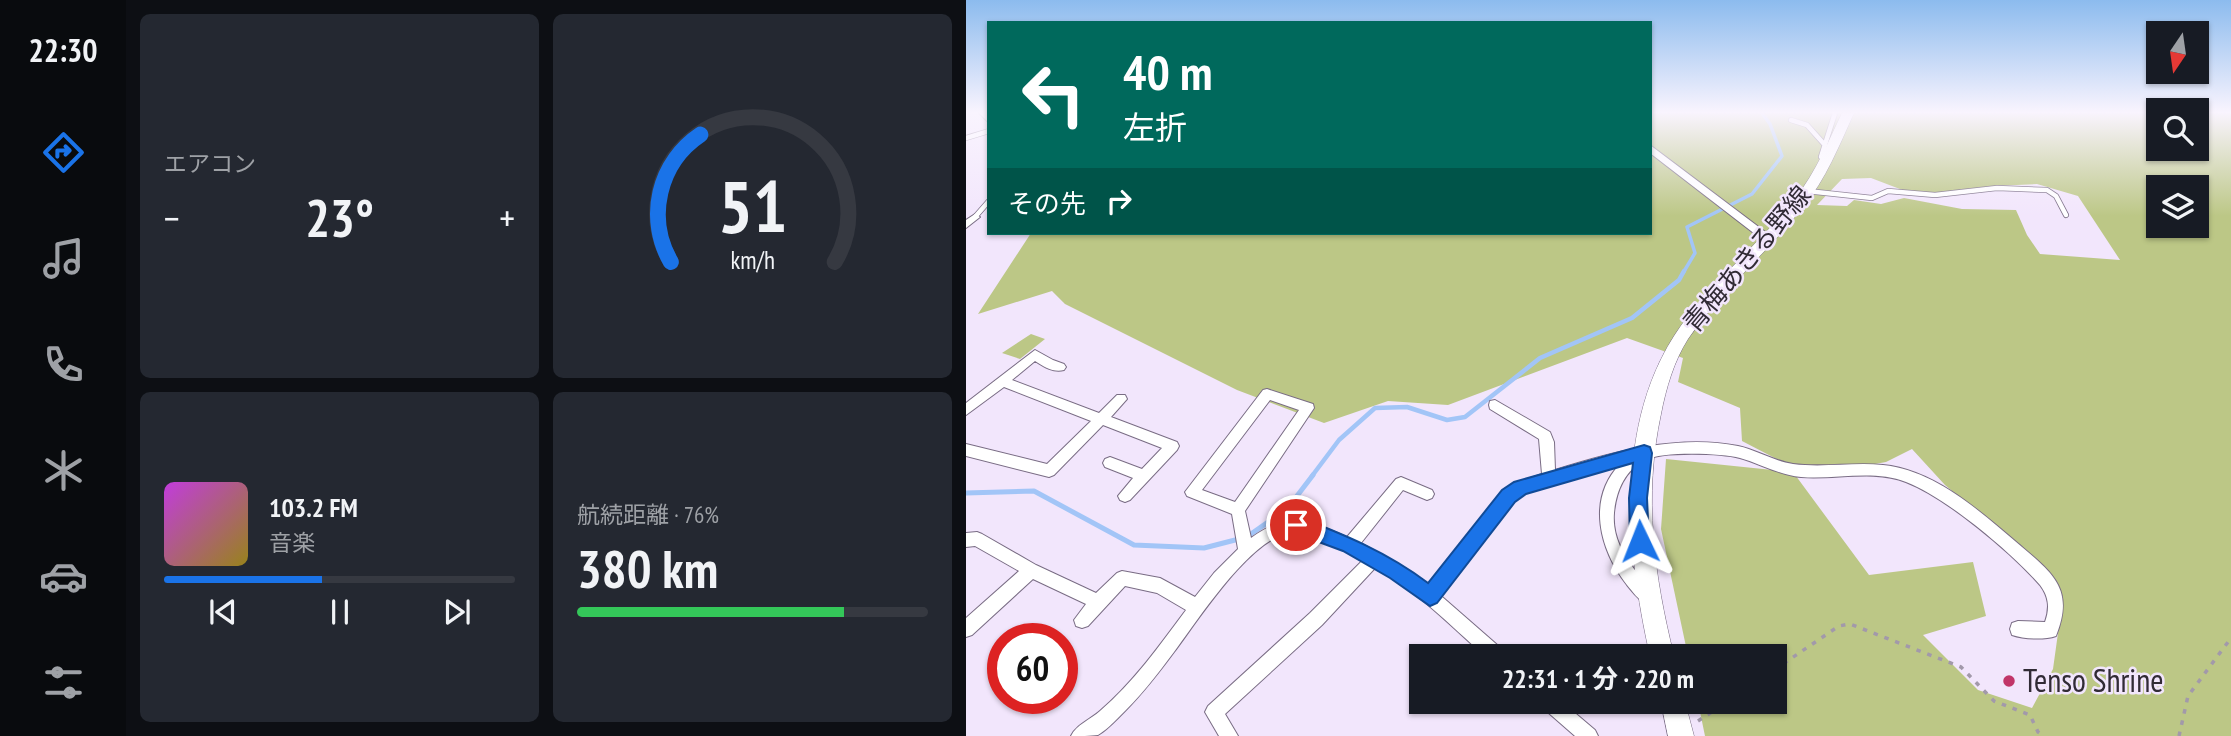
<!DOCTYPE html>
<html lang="ja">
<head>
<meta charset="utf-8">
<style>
  body { margin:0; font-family:"PT Sans Narrow","Noto Sans JP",sans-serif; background:#242831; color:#f1f3f6; height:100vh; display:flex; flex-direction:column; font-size:26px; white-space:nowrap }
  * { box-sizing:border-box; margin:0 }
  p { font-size:23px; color:#9ea1a6 }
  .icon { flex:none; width:38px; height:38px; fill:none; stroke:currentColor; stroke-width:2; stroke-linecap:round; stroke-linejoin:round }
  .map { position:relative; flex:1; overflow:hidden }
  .details { display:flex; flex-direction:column; gap:14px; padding:14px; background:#0d0f14; width:840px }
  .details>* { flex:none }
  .guide { position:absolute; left:21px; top:21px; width:665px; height:214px; border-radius:0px; box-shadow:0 2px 5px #0004; background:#00695c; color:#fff; overflow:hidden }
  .needle { width:46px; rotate:193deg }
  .controls { position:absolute; left:1180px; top:21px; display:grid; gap:14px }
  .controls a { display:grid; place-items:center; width:63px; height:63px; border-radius:0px; background:#171b24; box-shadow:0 2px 5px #0004; font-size:35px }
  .speed { position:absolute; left:21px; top:623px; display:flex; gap:14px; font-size:35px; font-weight:700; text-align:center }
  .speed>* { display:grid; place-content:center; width:91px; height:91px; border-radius:50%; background:#171b24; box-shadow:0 2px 5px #0004; line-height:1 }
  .speed .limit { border:10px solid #d22; background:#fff; color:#111 }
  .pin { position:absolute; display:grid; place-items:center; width:60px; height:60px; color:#fff; margin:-30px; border:4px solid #fff; border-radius:50%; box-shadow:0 2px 7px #0007 }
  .me { position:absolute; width:77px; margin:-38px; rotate:358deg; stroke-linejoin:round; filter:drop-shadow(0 0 5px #0008) }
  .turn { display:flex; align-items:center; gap:24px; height:147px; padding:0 21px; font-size:32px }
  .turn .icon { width:91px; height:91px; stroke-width:2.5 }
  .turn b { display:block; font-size:49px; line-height:60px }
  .then { display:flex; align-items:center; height:66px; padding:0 21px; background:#0003; gap:14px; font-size:26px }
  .big { font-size:52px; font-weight:700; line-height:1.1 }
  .details .widget { flex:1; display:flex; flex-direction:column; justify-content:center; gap:10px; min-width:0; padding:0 24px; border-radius:10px; background:#242831 }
  .details .dial { align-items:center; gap:0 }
  .dial svg { height:182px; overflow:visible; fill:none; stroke:#363941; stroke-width:7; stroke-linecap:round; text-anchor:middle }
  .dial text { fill:#f1f3f6; stroke:none }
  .song { display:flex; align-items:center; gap:21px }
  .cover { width:84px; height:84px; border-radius:10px; background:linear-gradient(135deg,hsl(290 70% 55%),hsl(50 70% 35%)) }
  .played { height:7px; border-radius:4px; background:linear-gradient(90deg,#1a73e8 45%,#363941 45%) }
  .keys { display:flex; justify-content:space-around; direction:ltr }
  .heat { display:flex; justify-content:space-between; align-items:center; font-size:38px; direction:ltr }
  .charge { height:10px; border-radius:5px; background:linear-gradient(90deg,#34c759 76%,#363941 0) }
  .details .tiles { flex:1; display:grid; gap:14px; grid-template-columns:repeat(2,1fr) }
  .trip { position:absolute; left:443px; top:644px; width:378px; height:70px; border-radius:0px; background:#171b24; box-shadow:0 2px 5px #0004; font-weight:700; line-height:70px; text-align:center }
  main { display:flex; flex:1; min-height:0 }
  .tabs { display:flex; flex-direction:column; width:126px; justify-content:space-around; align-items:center; background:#090b0e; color:#9ea1a6 }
  .tabs .icon { width:49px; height:49px }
  .tabs .on { color:#1a73e8 }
  .tabs b { font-size:32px; color:#f1f3f6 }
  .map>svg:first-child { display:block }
  .green { fill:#bcc786; fill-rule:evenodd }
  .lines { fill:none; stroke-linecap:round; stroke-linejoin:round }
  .stream-far2 { stroke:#a2c5f7; stroke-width:3.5 }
  .stream-far1 { stroke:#a2c5f7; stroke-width:4.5 }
  .stream { stroke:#a2c5f7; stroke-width:5 }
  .service-casing { stroke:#796c84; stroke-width:6 }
  .minor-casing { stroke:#796c84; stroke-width:2 }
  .primary-casing { stroke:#796c84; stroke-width:1 }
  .path { stroke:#a299aa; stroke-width:3.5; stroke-dasharray:4.5 7; stroke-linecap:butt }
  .service { stroke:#fff; stroke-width:4.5 }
  .minor { fill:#fff; fill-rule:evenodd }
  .primary { fill:#fff; fill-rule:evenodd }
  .route { fill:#1a73e8; stroke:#114b97; stroke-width:2 }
  .poi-dot { fill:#c13568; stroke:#f2e6fc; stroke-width:2.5 }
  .labels { text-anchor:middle; stroke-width:5; stroke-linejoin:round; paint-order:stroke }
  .street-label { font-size:26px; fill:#312b35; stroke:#f2e6fc }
  .near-poi-label { font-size:32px; fill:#312b35; stroke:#f2e6fc; text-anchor:start }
</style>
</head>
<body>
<main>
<nav class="tabs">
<b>22:30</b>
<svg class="icon on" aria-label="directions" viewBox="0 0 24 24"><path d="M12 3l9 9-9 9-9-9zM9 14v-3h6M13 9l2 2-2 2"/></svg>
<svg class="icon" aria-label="music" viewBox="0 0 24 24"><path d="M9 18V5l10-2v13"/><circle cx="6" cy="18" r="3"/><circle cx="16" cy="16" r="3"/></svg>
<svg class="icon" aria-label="phone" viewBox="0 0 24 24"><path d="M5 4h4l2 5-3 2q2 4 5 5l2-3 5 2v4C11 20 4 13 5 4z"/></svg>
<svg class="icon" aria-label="climate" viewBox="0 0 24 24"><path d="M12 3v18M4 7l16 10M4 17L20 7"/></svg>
<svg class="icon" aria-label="car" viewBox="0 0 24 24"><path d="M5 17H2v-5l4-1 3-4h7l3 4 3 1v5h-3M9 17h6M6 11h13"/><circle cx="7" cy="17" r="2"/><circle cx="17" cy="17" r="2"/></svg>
<svg class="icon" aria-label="filters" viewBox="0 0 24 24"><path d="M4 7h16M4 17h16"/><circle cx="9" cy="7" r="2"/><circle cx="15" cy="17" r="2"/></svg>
</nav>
<section class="details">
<div class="tiles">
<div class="widget"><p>エアコン</p>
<div class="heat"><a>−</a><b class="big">23°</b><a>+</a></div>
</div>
<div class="widget dial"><svg viewBox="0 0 100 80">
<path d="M14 69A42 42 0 1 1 86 69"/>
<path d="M14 69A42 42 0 0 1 27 13" stroke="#1a73e8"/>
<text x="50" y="56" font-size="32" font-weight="700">51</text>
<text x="50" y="72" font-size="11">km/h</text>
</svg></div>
<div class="widget">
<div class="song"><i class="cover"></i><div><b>103.2 FM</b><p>音楽</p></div></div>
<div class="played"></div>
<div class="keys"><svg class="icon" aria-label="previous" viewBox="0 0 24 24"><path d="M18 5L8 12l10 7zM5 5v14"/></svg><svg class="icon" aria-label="pause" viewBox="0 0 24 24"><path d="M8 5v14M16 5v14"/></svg><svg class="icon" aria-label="next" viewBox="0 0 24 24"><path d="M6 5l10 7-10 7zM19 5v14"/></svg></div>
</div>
<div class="widget"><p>航続距離 · 76%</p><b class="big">380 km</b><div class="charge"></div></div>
</div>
</section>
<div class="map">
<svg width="1265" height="736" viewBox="0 0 1265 736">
  <rect width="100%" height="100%" fill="#f2e6fc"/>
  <!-- green -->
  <path class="green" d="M684 113H1192V149H1230V113H1265V736H739L732 702H808V656H722L695 529 700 459 827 472 903 575 1007 562 1020 616 957 635 1012 690 1066 708 1087 669 1097 597 1062 555 979 485 946 449 920 462 843 476 776 441 774 408 712 382 717 358 661 338 482 405 422 401 358 423 271 390 99 304 86 291 12 314 65 233H684ZM905 178 947 194H984L1027 186 1071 184 1112 196 1154 260 1074 254 1061 235 1050 210 996 209 938 198 915 204 888 200 881 206 851 205 876 179ZM1192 187H1230V226H1192Z
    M65 334 79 339 54 359 36 353Z"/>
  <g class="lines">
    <!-- stream-far2 -->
    <path class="stream-far2" d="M717 273 729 253 721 227 786 194 816 156 804 124 796 113"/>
    <!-- stream-far1 -->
    <path class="stream-far1" d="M346 476 373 440 409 408 441 407 481 420 499 417 574 358 666 318 713 280 718 271"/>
    <!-- stream -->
    <path class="stream" d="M0 493 68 491 168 545 238 548 273 539
      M282 536 321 509 347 475"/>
    <!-- service casing -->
    <g class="service-casing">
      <path id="service" d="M825 120 841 125 858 144
        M0 138 23 131
        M859 161 855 157 869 113
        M841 191 906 198 922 191 969 195 1031 188 1081 190 1090 196 1100 215
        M9 217 23 201"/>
    </g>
    <!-- minor casing -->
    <g class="minor-casing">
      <path id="minor" d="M13 113H22L23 123Z
        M684 145 806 237V241H798L684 153Z
        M9 214 14 217 0 228V220Z
        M69 350 87 360 98 364 100 367 98 370C88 373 78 367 69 361L46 380 133 413 151 395H159L161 399 145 417 211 442 213 446 211 450 164 500 159 502 154 500 152 496 167 478 139 467 137 463 139 459 144 457 176 469 196 448 137 425 88 475 83 477 0 456V444L81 464 125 421 38 387 0 415V403Z
        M301 389 347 404 348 408 279 511 285 538C324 510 341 520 381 537L430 479 435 477 466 490 468 494 466 498 461 500 437 490 395 543 439 568 463 585 537 492 550 483 576 474 573 439 524 409 523 405 524 401 529 400 584 432 588 442 589 470C646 452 712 434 772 446 791 450 807 461 827 464 857 468 887 462 917 465 970 470 1017 514 1056 547 1089 575 1108 591 1090 636 1078 640 1058 639 1046 635L1044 629 1046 623 1052 621 1079 622C1084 608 1083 597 1074 585 1045 552 981 498 940 482 907 469 869 480 835 477 813 475 795 464 774 458 755 453 696 451 679 460 659 470 650 491 648 513 646 537 658 557 673 575 679 582 685 588 689 596L687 601 681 604C672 600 667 592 661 585 634 550 620 500 654 464L560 492 547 500 474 595 537 650 539 656H519C484 625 451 591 410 567L356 625 259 714 272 736H253L239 712 242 706 344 613 397 560C376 549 350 533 327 533 288 532 230 623 208 652 191 675 173 698 152 718 147 723 139 731 132 735 125 736 113 736 105 736 110 725 125 719 134 711 167 683 194 645 220 610L191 593 159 586 122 626 116 628 110 626 108 620 120 604 67 579 6 635 0 637V618L53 571 9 546 0 547V533L11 532 16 534 70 565 130 593 151 573 156 571 194 578 229 597 248 573 272 549 266 514 221 496 219 492 297 390ZM304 400 333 410 269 502 236 490Z
        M574 702H596L629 730 632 736H609L577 708Z"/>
    </g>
    <!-- primary casing -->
    <g class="primary-casing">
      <path id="primary" d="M876 113H888C873 146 860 179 837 207 801 253 755 291 722 339 708 361 700 388 695 414 677 497 688 575 708 656H684C659 545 647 410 723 315 756 273 798 239 830 197 850 172 862 142 876 113Z
        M695 702H719L728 736H702Z"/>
    </g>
    <!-- path -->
    <path class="path" d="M808 670 873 626 884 624 995 667 1028 701 1064 715 1072 732 1078 736
      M732 721 761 702
      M1213 736 1222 696 1265 638"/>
    <!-- service -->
    <use href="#service" class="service"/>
    <!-- minor -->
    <use href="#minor" class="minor"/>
    <!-- primary -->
    <use href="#primary" class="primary"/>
  </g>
  <!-- sky -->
  <linearGradient id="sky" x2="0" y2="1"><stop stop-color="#8cbbee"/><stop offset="0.52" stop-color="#f9f4fe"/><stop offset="1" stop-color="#f9f4fe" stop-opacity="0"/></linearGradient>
  <rect width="1265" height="216" fill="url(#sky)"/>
  <!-- route -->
  <path class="route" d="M678 445 684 447 686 453 681 498 683 541 680 548 674 550 667 548 664 541 663 498 667 463 560 494 549 502 471 603 464 606 424 578 377 551 323 531 320 525 323 519 330 516C377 534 421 552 462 583L536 490 548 482Z"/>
  <!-- markers -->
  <circle class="poi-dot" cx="1043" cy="681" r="7"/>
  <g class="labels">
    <!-- street labels -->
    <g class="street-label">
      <text transform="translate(781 259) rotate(-50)" y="9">青梅あきる野線</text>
    </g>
    <!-- near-poi labels -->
    <g class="near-poi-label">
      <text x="1057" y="692">Tenso Shrine</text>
    </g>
  </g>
</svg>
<div class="controls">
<a><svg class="needle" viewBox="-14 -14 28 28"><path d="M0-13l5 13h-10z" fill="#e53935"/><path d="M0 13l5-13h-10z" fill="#9ea1a6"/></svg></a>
<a><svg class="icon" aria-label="search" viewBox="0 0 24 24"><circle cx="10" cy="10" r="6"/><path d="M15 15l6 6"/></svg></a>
<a><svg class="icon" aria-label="layers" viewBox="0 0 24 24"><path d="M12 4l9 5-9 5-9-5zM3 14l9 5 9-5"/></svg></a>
</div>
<div class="speed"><div class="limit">60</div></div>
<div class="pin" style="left:330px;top:525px;background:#d93025"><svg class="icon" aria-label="arrive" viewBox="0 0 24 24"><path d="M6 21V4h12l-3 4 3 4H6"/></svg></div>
<svg class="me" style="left:674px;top:541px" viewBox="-20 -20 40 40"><path d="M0-17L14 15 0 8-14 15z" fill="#1a73e8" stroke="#fff" stroke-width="4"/></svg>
<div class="trip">22:31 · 1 分 · 220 m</div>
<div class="guide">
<div class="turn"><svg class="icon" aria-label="left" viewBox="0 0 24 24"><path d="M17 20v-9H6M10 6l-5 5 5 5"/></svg><div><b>40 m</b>左折</div></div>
<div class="then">その先<svg class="icon" aria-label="right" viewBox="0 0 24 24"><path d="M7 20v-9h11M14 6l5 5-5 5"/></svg></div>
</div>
</div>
</main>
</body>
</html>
